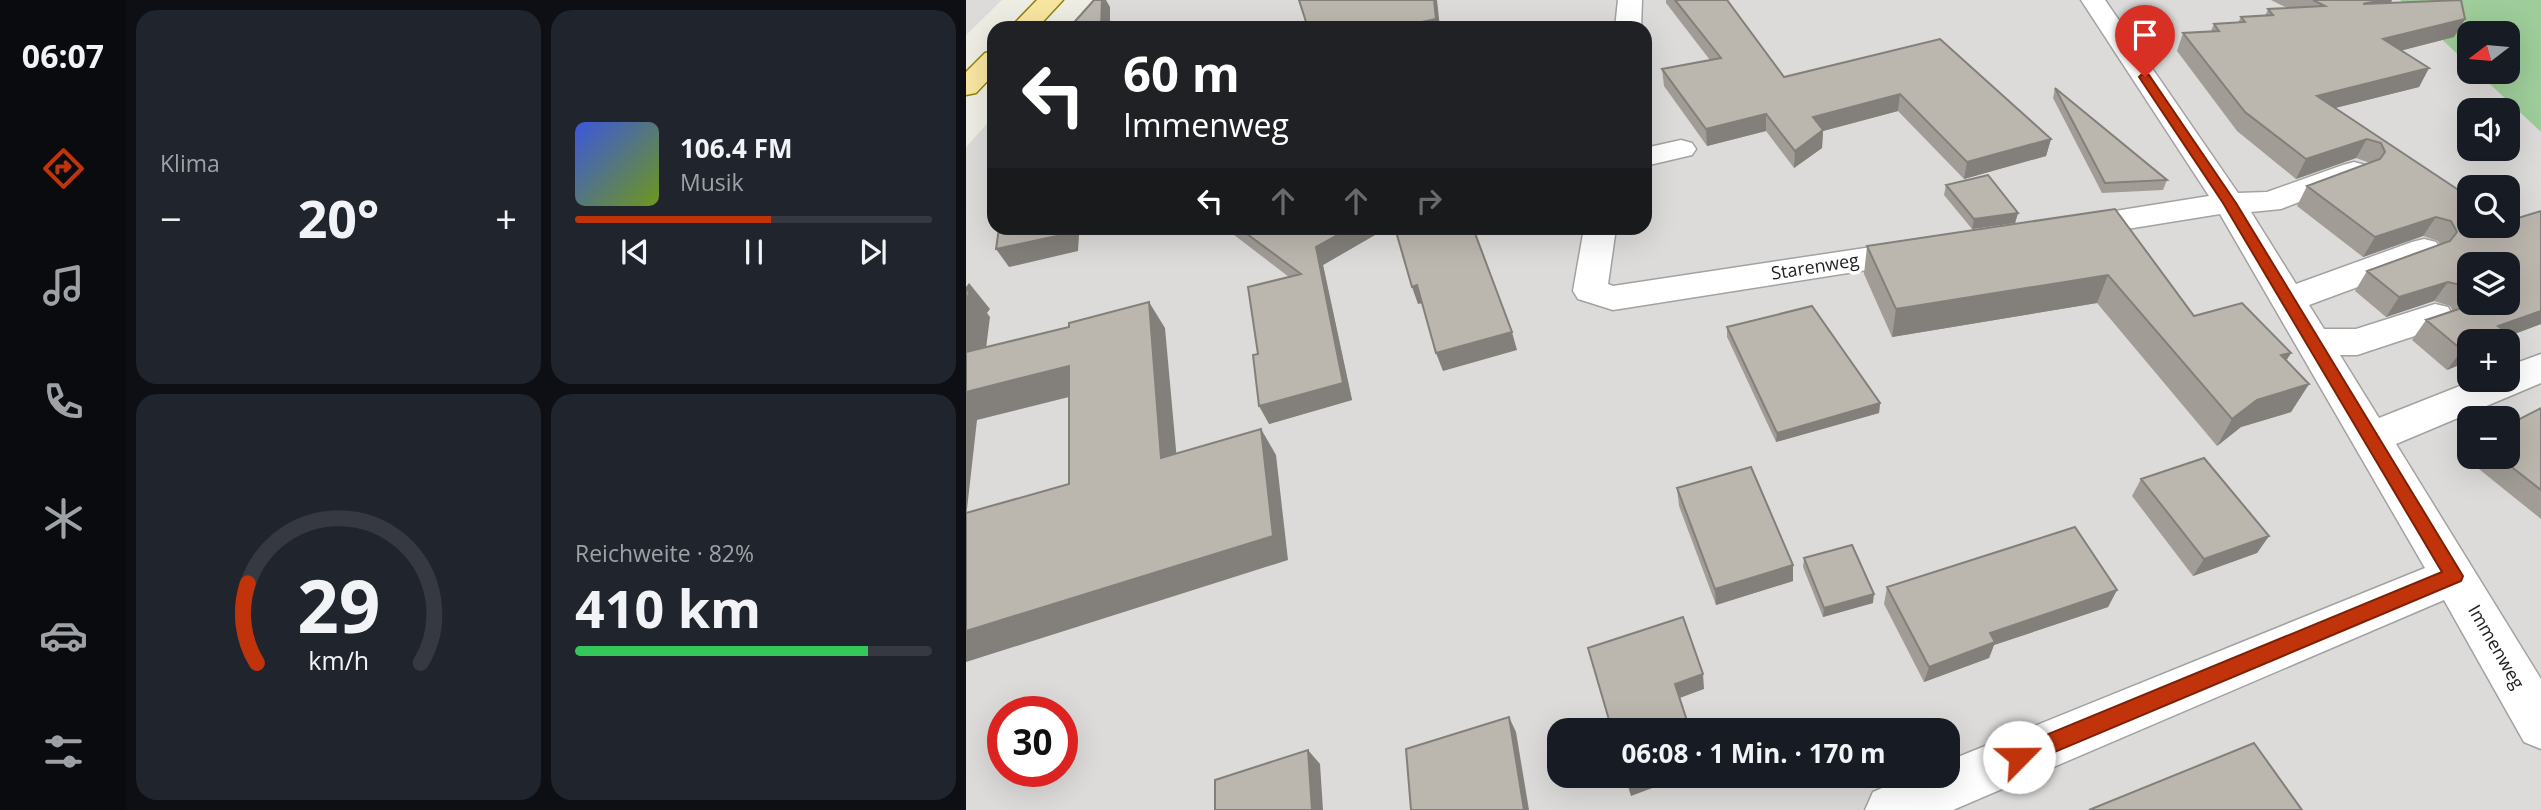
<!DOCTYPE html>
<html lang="de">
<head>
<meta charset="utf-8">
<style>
  body { margin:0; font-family:"Open Sans",sans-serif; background:#20242c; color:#f1f3f6; height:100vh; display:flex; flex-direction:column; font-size:26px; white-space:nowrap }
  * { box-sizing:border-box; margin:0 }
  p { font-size:23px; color:#9ea1a6 }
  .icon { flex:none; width:38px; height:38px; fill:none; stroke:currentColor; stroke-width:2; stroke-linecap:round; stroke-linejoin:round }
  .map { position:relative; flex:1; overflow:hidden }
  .side { display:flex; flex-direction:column; gap:10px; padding:10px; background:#0d0f14; width:840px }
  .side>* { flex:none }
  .top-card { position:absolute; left:21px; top:21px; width:665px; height:214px; border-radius:21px; box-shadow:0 7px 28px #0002; background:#202124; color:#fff; overflow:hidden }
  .needle { width:46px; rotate:254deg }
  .tools { position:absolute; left:1491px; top:21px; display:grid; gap:14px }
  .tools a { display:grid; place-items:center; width:63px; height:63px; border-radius:14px; background:#171b24; box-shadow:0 7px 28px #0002; font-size:35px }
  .speed { position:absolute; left:21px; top:696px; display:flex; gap:14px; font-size:35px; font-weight:700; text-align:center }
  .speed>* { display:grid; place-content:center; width:91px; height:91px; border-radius:50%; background:#171b24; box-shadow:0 7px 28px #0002; line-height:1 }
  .speed .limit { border:10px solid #d22; background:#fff; color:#111 }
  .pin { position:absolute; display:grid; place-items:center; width:60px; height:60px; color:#fff; margin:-72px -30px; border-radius:50% 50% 50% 0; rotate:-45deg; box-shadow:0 0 7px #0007 }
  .pin .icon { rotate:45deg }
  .me { position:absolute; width:77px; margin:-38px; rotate:67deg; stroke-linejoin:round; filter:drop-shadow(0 0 5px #0008) }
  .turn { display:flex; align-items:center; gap:24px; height:147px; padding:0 21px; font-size:32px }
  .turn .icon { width:91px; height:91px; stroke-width:2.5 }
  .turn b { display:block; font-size:49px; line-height:60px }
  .lanes { display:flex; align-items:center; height:66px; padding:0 21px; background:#0003; justify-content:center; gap:35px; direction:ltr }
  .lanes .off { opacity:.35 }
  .big { font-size:52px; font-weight:700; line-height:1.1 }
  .side .tile { flex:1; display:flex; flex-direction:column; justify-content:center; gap:10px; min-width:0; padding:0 24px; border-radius:21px; background:#20242c }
  .side .dial { align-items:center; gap:0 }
  .dial svg { height:182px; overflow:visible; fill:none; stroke:#363941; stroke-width:7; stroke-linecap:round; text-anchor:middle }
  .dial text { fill:#f1f3f6; stroke:none }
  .song { display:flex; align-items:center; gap:21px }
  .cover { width:84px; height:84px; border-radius:10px; background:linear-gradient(135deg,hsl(230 70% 55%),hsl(80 70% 35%)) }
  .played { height:7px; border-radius:4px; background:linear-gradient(90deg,#c1330a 55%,#363941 55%) }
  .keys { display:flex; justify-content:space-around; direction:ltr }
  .heat { display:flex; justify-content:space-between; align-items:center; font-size:38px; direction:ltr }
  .charge { height:10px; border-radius:5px; background:linear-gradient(90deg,#34c759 82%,#363941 0) }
  .side .tiles { flex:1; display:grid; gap:10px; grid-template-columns:repeat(2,1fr) }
  .trip { position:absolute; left:581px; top:718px; width:413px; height:70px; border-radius:21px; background:#171b24; box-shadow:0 7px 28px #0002; font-weight:700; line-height:70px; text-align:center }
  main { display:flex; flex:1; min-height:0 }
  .tab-bar { display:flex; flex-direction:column; width:126px; justify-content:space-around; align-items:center; background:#090b0e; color:#9ea1a6 }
  .tab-bar .icon { width:49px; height:49px }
  .tab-bar .current { color:#c1330a }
  .tab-bar b { font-size:32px; color:#f1f3f6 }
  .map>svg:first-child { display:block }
  .residential { fill:#dcdbda; fill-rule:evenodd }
  .forest { fill:#9ecc9a }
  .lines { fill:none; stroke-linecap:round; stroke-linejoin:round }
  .minor-casing { stroke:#a2a2a2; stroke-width:3 }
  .major-casing { stroke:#908107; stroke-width:3 }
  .minor { fill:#fff; fill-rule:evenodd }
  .major { fill:#f7e5a0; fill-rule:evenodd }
  .wall { fill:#a19d96; fill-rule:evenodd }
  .shaded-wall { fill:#837f7a }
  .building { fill:#bbb6ae; stroke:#837f7a; stroke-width:2 }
  .route { fill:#c1330a; stroke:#7d2106; stroke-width:2 }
  .labels { text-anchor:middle; stroke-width:7; stroke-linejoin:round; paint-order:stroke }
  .street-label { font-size:18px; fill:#1e1e1e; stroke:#fff }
</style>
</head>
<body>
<main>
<nav class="tab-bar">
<b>06:07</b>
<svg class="icon current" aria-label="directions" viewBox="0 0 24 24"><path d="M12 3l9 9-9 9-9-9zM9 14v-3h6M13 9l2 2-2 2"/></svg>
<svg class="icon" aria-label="music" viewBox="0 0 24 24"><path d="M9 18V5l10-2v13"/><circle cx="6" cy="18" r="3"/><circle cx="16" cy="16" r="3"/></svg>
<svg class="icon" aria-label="phone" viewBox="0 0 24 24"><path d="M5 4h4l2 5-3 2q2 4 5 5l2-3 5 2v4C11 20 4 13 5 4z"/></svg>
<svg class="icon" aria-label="climate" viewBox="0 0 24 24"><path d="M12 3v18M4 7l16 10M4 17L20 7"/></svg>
<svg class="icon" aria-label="car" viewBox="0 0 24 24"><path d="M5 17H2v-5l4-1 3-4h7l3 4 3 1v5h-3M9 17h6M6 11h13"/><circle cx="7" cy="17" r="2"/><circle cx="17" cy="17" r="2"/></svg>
<svg class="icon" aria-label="filters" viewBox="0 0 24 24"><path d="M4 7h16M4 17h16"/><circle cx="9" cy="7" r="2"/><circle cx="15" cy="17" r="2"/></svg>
</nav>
<section class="side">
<div class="tiles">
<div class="tile"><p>Klima</p>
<div class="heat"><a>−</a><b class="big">20°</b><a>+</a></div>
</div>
<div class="tile">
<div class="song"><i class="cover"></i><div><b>106.4 FM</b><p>Musik</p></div></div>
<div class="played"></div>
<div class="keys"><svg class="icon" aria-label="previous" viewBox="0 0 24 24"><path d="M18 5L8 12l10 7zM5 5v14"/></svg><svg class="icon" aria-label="pause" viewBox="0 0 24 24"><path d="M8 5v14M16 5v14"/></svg><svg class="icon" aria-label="next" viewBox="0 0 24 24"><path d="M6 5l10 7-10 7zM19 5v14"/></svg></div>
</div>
<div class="tile dial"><svg viewBox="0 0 100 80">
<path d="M14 69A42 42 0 1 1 86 69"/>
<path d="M14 69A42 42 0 0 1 10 34" stroke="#c1330a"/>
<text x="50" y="56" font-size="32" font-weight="700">29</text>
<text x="50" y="72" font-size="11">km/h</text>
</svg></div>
<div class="tile"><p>Reichweite · 82%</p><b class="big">410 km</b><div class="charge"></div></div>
</div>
</section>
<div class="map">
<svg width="1575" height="810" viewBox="0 0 1575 810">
  <rect width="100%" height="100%" fill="#eeede4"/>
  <!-- residential -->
  <path class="residential" d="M0 0H36L0 35Z
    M134 0H1434L1503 65V72H1511L1575 132V810H0V147L28 116V228H679V28H108ZM1503 110H1542V149H1503ZM1503 187H1542V226H1503ZM1503 264H1542V303H1503ZM1503 341H1542V380H1503ZM1503 418H1542V457H1503ZM37 712H96V772H37ZM593 730H982V775H593Z"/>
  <!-- forest -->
  <path class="forest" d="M1434 0H1575V132L1511 72H1542V33H1503V65Z"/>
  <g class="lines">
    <!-- minor casing -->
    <g class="minor-casing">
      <path id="minor" d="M652 0H676L675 28H649Z
        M1115 0H1139L1272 193 1301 192 1377 165 1388 162 1399 165 1403 171 1399 177 1315 209 1285 212 1330 284 1446 242 1458 239 1470 242 1475 250 1470 258 1343 305 1358 329H1390L1469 304 1482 307 1487 316 1482 325 1391 355H1374L1413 418 1509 380H1542V366L1575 354V383L1430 444 1575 679V749L1558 742 1478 600 987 810H899L907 792 946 775H982V761L1459 568 1254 214 1105 238 1094 235 1089 228 1094 221 1105 218 1243 196Z
        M715 140 726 143 730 149 726 155 679 166V148Z
        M618 228H650L642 284 647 286 952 240 964 243 969 251 964 259 952 262 647 310 612 299 607 291Z"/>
    </g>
    <!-- major casing -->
    <g class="major-casing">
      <path id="major" d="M71 0H97L71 28H44Z
        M28 51V74L10 93 0 95V72L19 53Z"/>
    </g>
    <!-- minor -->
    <use href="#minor" class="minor"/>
    <!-- major -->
    <use href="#major" class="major"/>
  </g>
  <!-- wall -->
  <path class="wall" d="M700 0H709L818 77 974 39 1085 139 1080 156 998 179 932 111 857 131 856 148 828 168 800 131 741 146 698 86 696 69 744 60 700 3Z
    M1305 0H1426L1424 3 1495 0 1499 19 1488 37 1435 50 1463 68 1453 87 1369 108 1503 197V226H1542V221L1575 211V324L1535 339 1533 341H1503V361L1481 370 1446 340 1460 320 1487 311 1484 306 1468 301 1420 317 1389 291 1401 271 1474 245 1472 241 1457 236 1397 257 1331 206 1341 186 1404 163 1390 158 1330 179 1271 131 1211 51 1217 33 1245 31 1248 24 1272 23 1275 17 1299 16 1302 9 1321 8ZM1503 264H1542V303H1503Z
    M1089 88 1201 180 1197 190 1136 193 1087 98Z
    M980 185 1052 213 1049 223 1006 229 978 195Z
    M1149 209 1228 316 1325 353 1320 360 1343 384 1325 412 1275 427 1251 446 1131 303 926 337 898 274 901 246Z
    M259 228H421L357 265 386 400 303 424 292 354 323 277Z
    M761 327 914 403 913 413 810 442 761 337Z
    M1575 408V519L1498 457 1503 451V457H1542Z
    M1175 479 1303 536 1291 553 1227 576 1166 496Z
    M711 488 827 565V581L750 605 713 506Z
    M838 558 907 603 857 617 837 567Z
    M921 587 1151 590 1142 607 1028 645 1023 658 958 682 918 604Z"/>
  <!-- shaded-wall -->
  <path class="shaded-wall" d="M136 0H140L144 7V28H135Z
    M468 0H471L474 28H447L446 24Z
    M1416 0H1426L1418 16 1397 4Z
    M1499 19 1488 37 1407 58 1417 39Z
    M1463 68 1453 87 1341 115 1351 96Z
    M934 94 932 111 857 131 856 148 828 168 829 151 847 117Z
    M800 114V131L741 146 740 129Z
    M1085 139 1080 156 998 179 1001 162Z
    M1401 139 1390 158 1330 179 1340 159Z
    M1052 213 1049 223 1006 229 1008 219Z
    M1470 217 1457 236 1397 257 1409 237Z
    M101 228H132V230L113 235 112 251 43 267 30 249Z
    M384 228H421L357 265 386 400 303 424 293 406 350 247Z
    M1142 275 1131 303 926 337 930 309Z
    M1482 282 1468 301 1420 317 1433 297Z
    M3 283 24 309 21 313 24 317 16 380 0 361V287Z
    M451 285 457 303 452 304 446 287Z
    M183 302 199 328 213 483 195 458Z
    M1575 311V324L1535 339 1533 341H1518L1532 326Z
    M546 332 551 350 477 371 470 353Z
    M1503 347V361L1481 370 1496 350Z
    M1325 353 1308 380 1315 355Z
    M103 366 123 392 11 420 0 518V392Z
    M1343 384 1325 412 1275 427 1251 446 1266 419 1291 400Z
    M914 403 913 413 810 442 811 433Z
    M295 429 310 455 322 560 0 662V631Z
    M1303 536 1291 553 1227 576 1238 559Z
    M827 565V581L750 605 749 589Z
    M1151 590 1142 607 1028 645 1023 658 958 682 963 667 1024 633Z
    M908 594 907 603 857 617 858 608Z
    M737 674 738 689 711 699 709 684Z
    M543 717 550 732 563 810H558Z
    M342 750 354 764 357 810H346Z
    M681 775H721L665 796 661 783Z"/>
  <!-- building -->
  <path class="building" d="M128 0H136L135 28H103Z
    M333 0H468L470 19 446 24 447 28H342Z
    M709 0H761L818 77 974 39 1085 139 1001 162 934 94 847 117 857 130 829 151 800 114 740 129 696 69 755 58Z
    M1347 0H1416L1397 4 1495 0 1499 19 1417 39 1463 68 1351 96 1503 197V226H1542V221L1575 211V311L1532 326 1540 332 1518 341H1503V347L1496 350 1460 320 1499 307 1503 297V303H1542V264H1503V294L1499 286 1482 282 1433 297 1401 271 1484 241 1491 232 1485 221 1470 217 1409 237 1341 186 1414 159 1419 152 1415 143 1401 139 1340 159 1279 112 1217 33 1253 31 1248 24 1279 22 1275 17 1307 15 1302 9 1359 6Z
    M1089 88 1201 180 1139 183Z
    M1022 175 1052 213 1008 219 980 185Z
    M1149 209 1228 316 1276 303 1325 353 1315 355 1343 384 1291 400 1266 419 1142 275 930 309 901 246Z
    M33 228H101L100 234 30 249Z
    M273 228H384L350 247 377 383 293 406 287 355 292 354 282 287 335 274Z
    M429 228H507L546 332 470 353 451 285 446 287Z
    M0 290 3 291 0 310Z
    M183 302 195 458 295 429 307 536 0 631V513L103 484V366L0 392V352L103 327V323Z
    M846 306 914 403 811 433 761 327Z
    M1575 408V490L1533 457H1542V425Z
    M1238 458 1303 536 1238 559 1175 479Z
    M785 467 827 565 749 589 711 488Z
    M1109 527 1151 590 1024 633 1029 642 963 667 921 587Z
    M886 545 908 594 858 608 838 558Z
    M717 617 737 674 709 684 724 730H646L622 648Z
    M543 717 558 810H445L440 749Z
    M1288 743 1336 810H1123Z
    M342 750 346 810H249V780Z
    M659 775H681L661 783Z"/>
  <!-- route -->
  <path class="route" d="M1175 75H1183L1270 203 1497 576 1495 581 1053 767 1046 764 1043 757 1046 749 1476 572 1257 203 1173 77Z"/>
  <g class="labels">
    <!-- street labels -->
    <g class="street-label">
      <text transform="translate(849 267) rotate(-9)" y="6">Starenweg</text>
      <text transform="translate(1530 647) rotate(60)" y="6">Immenweg</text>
    </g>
  </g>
</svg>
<div class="tools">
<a><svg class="needle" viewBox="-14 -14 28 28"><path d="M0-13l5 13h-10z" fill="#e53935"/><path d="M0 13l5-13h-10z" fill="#9ea1a6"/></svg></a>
<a><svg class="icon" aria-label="sound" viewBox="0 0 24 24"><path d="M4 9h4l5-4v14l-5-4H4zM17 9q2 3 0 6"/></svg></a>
<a><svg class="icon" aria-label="search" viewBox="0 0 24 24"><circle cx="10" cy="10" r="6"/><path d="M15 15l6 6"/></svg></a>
<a><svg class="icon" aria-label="layers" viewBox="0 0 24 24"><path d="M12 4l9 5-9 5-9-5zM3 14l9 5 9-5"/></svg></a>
<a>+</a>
<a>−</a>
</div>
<div class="speed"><div class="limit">30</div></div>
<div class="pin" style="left:1179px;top:77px;background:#d93025"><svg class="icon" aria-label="arrive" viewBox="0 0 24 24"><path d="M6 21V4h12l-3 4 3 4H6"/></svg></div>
<svg class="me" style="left:1053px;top:757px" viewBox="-20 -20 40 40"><circle r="19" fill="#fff"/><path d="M0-13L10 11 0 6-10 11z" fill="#c1330a"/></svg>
<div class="trip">06:08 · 1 Min. · 170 m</div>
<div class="top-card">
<div class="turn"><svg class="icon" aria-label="left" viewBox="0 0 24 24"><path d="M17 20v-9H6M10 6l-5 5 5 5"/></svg><div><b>60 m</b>Immenweg</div></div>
<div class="lanes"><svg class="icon" aria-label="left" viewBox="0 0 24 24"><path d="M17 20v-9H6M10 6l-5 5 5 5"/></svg><svg class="icon off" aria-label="ahead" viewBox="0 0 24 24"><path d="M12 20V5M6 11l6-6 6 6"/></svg><svg class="icon off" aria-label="ahead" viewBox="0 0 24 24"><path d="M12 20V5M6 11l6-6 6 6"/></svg><svg class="icon off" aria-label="right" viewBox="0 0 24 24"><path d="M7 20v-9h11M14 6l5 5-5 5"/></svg></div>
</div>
</div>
</main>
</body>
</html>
